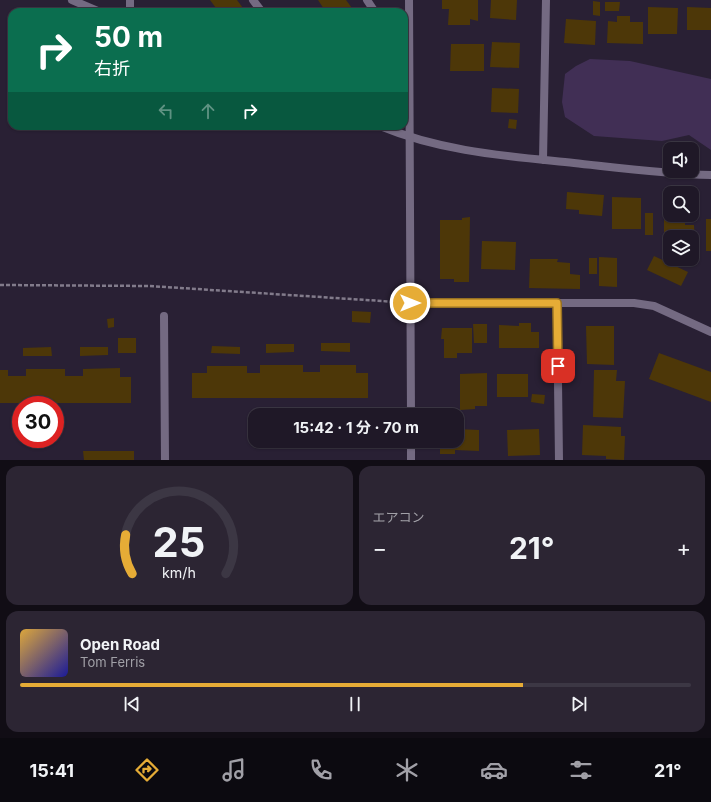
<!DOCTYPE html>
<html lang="ja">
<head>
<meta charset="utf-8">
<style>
  body { margin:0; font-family:Inter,"Noto Sans JP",sans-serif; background:#2c2533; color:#f1f3f6; height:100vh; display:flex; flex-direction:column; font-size:15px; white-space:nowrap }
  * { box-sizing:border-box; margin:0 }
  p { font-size:13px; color:#a1a0a7 }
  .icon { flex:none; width:22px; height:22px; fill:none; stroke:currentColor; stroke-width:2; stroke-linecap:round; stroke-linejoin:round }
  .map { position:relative; height:460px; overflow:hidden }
  .sheet { display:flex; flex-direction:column; gap:6px; padding:6px; background:#110d15; flex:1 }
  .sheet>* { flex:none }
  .guide { position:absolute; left:8px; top:8px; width:400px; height:122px; border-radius:12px; box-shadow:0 1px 3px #0004,0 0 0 1px #3c3744; background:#0b6e4f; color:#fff; overflow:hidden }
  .fabs { position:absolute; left:663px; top:142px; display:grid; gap:8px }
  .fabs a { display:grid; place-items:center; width:36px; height:36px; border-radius:8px; background:#1f1827; box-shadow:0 1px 3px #0004,0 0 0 1px #3c3744; font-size:20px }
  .speed { position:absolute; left:12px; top:396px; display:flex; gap:8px; font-size:20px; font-weight:700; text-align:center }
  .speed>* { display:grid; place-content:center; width:52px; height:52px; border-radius:50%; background:#1f1827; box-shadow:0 1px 3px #0004,0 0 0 1px #3c3744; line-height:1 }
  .speed .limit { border:6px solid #d22; background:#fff; color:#111 }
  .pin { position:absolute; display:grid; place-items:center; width:34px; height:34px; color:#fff; margin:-17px; border-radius:8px; box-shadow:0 2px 6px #0006 }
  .me { position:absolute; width:44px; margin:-22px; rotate:90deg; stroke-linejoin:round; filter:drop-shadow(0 0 3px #0008) }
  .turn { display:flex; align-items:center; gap:14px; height:84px; padding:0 20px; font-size:18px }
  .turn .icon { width:52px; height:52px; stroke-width:2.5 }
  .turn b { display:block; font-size:28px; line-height:34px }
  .lanes { display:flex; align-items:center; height:38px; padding:0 20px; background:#0003; justify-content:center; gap:20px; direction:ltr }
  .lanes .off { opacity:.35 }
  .big { font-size:30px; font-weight:700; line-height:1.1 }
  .sheet .card { flex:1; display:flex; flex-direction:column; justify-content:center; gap:6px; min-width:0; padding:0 14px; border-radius:12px; background:#2c2533 }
  .sheet .dial { align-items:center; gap:0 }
  .dial svg { height:104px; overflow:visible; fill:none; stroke:#3c3744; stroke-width:7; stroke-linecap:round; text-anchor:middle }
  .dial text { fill:#f1f3f6; stroke:none }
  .song { display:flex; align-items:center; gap:12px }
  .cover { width:48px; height:48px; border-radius:6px; background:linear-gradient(135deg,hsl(40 70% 55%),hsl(240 70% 35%)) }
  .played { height:4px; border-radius:2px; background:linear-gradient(90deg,#e6ac36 75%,#3c3744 75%) }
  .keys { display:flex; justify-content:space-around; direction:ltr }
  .heat { display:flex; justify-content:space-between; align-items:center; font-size:22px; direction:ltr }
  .sheet .tiles { flex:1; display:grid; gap:6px; grid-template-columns:1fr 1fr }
  .card:last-child { grid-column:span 2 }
  .trip { position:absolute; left:248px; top:408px; width:216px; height:40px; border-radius:12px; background:#1f1827; box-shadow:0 1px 3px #0004,0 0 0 1px #3c3744; font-weight:700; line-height:40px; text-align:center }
  .dock { display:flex; height:64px; justify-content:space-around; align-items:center; background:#0c0a10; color:#a1a0a7 }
  .dock .icon { width:28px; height:28px }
  .dock .on { color:#e6ac36 }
  .dock b { font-size:18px; color:#f1f3f6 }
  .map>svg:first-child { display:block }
  .green { fill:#412f55 }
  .building { fill:#4d3708 }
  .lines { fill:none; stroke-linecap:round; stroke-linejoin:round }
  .path { stroke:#827b8b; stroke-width:2.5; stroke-dasharray:4 2; stroke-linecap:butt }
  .minor { stroke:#746a82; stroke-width:8 }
  .tertiary { stroke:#746a82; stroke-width:8 }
  .route-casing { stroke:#967023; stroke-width:10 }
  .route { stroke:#e6ac36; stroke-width:7 }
</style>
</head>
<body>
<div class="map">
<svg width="711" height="460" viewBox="0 0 711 460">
  <rect width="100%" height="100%" fill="#292034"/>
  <!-- green -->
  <path class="green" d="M590 59 630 61 711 79V150L689 135 662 141 594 136 565 117 562 102 565 74 576 66Z"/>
  <!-- building -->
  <path class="building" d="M210 0H237L246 12H219Z
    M318 0H346L355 12H326Z
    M442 0H478V21L470 19V25H448L449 9H442Z
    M491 0H517L516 20 490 18Z
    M593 1 600 2V16L593 15Z
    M605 2H620L619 11H605Z
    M648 7 678 8 677 34H648Z
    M687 7 711 8V30H687Z
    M617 16H630V22H643V44L607 43 608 21 617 22Z
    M566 19 596 21 595 45 564 43Z
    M492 42 520 43 519 68 490 67Z
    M451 44H484V71H450Z
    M492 88 519 89 518 113 491 112Z
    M509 119 517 120 516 129 508 128Z
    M567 192 604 195 602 216 579 214V210L566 209Z
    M612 197 641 198V229H612Z
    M692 201H695V222H686V215H692Z
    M664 211H670V215H685V225H694L695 243H692V237H670V244H664Z
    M645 213H653V235H645Z
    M470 217 469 282H454V279H440V220H462V218Z
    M706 219H711V251H706Z
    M482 241 516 242 515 270 481 269Z
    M654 256 688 272 681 286 647 270Z
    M599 257 617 258V287L599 286Z
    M589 258H597V274H589Z
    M530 259H558L557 262 570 263V274L580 275V289L529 288Z
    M352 311 371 312 370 323 352 322Z
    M114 318V327L108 328 107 319Z
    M519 323H531V332H539V348H499V325L519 326Z
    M473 324H487V343H474Z
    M586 326H614V365L587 364Z
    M442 328H472V353H457V358H444V339H441Z
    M118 338H136V353H118Z
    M321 343H350V352L321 351Z
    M266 344H294V352L266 353Z
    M212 346 240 347V354L211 353Z
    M51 347 52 356H23V348Z
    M80 347H108V355L80 356Z
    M659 353 711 372V402L649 379Z
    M260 365H303V372H320V365H356V373H368V398H192V373H207V366H247V373H260Z
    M120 368V377H131V403H0V370H8V376H26V369H65V376H83V369Z
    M594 370H617L616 381H625L623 418 593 417Z
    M487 373V406H475V409L460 410V374Z
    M497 374H528V397H497Z
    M532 394 545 395 544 404 531 402Z
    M436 409H457V415H436Z
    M583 425 621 427V436H625L624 460 606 459V456L582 455Z
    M457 429 479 430V451L455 450V454H440V441H457Z
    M539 429 540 455 508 456 507 430Z
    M83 451H134V460H84Z"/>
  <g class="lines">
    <!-- path -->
    <path class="path" d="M0 285 150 286 397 302"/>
    <!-- minor -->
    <path class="minor" d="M72 0 100 12
      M130 0V12
      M253 0 262 12
      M367 0 375 12
      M380 126C443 152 507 156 574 163 620 168 665 174 711 175
      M543 160 546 0
      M410 303H634L654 306 711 332
      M557 303 559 460
      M164 316 165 460"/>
    <!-- tertiary -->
    <path class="tertiary" d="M409 0 411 415
      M411 441V460"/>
  </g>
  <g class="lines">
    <!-- route casing -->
    <g class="route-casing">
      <path id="route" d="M410 303H557L558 366"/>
    </g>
    <!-- route -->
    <use href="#route" class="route"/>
  </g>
</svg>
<div class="fabs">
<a><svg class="icon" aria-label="sound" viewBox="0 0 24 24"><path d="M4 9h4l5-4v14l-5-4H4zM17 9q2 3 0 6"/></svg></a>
<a><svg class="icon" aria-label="search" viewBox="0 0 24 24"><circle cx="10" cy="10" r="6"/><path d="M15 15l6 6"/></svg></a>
<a><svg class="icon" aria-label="layers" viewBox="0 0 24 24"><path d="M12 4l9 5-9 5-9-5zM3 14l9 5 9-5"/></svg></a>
</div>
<div class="speed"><div class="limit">30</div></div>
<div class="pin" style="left:558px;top:366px;background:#d93025"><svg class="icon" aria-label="arrive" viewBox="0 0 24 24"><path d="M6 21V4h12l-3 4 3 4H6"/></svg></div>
<svg class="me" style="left:410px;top:303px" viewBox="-20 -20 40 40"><circle r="17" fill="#e6ac36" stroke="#fff" stroke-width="3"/><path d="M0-11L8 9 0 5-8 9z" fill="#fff"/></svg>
<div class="trip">15:42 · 1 分 · 70 m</div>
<div class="guide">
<div class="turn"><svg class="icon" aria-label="right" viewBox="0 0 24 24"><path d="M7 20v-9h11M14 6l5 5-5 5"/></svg><div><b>50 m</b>右折</div></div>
<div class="lanes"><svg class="icon off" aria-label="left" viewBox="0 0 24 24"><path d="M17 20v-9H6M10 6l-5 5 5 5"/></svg><svg class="icon off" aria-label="ahead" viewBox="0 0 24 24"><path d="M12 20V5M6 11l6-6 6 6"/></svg><svg class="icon" aria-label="right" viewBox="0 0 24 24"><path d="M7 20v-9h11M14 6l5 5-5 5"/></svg></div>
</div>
</div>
<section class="sheet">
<div class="tiles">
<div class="card dial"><svg viewBox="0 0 100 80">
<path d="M14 69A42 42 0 1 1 86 69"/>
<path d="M14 69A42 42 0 0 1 9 39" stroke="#e6ac36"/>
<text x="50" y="56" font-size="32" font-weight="700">25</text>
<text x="50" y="72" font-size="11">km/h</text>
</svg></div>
<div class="card"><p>エアコン</p>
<div class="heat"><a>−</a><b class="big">21°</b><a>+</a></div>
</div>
<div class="card">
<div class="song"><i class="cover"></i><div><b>Open Road</b><p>Tom Ferris</p></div></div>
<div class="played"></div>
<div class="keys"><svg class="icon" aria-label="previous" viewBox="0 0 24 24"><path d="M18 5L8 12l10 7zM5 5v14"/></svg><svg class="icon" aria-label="pause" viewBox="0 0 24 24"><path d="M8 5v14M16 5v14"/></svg><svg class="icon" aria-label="next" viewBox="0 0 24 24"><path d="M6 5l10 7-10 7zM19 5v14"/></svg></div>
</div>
</div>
</section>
<nav class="dock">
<b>15:41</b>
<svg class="icon on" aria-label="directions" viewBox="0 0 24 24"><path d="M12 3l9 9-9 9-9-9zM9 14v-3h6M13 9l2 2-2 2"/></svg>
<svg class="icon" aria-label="music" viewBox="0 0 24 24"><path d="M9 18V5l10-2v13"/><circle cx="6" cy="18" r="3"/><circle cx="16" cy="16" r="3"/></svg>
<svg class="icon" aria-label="phone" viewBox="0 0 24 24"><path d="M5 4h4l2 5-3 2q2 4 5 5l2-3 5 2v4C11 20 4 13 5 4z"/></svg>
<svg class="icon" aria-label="climate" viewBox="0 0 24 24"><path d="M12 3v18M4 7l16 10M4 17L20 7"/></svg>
<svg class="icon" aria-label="car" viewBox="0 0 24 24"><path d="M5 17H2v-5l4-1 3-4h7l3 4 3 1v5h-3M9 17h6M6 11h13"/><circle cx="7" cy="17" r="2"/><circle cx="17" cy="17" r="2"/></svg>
<svg class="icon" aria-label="filters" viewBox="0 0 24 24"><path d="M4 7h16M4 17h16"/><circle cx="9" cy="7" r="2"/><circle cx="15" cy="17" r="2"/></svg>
<b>21°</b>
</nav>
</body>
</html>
